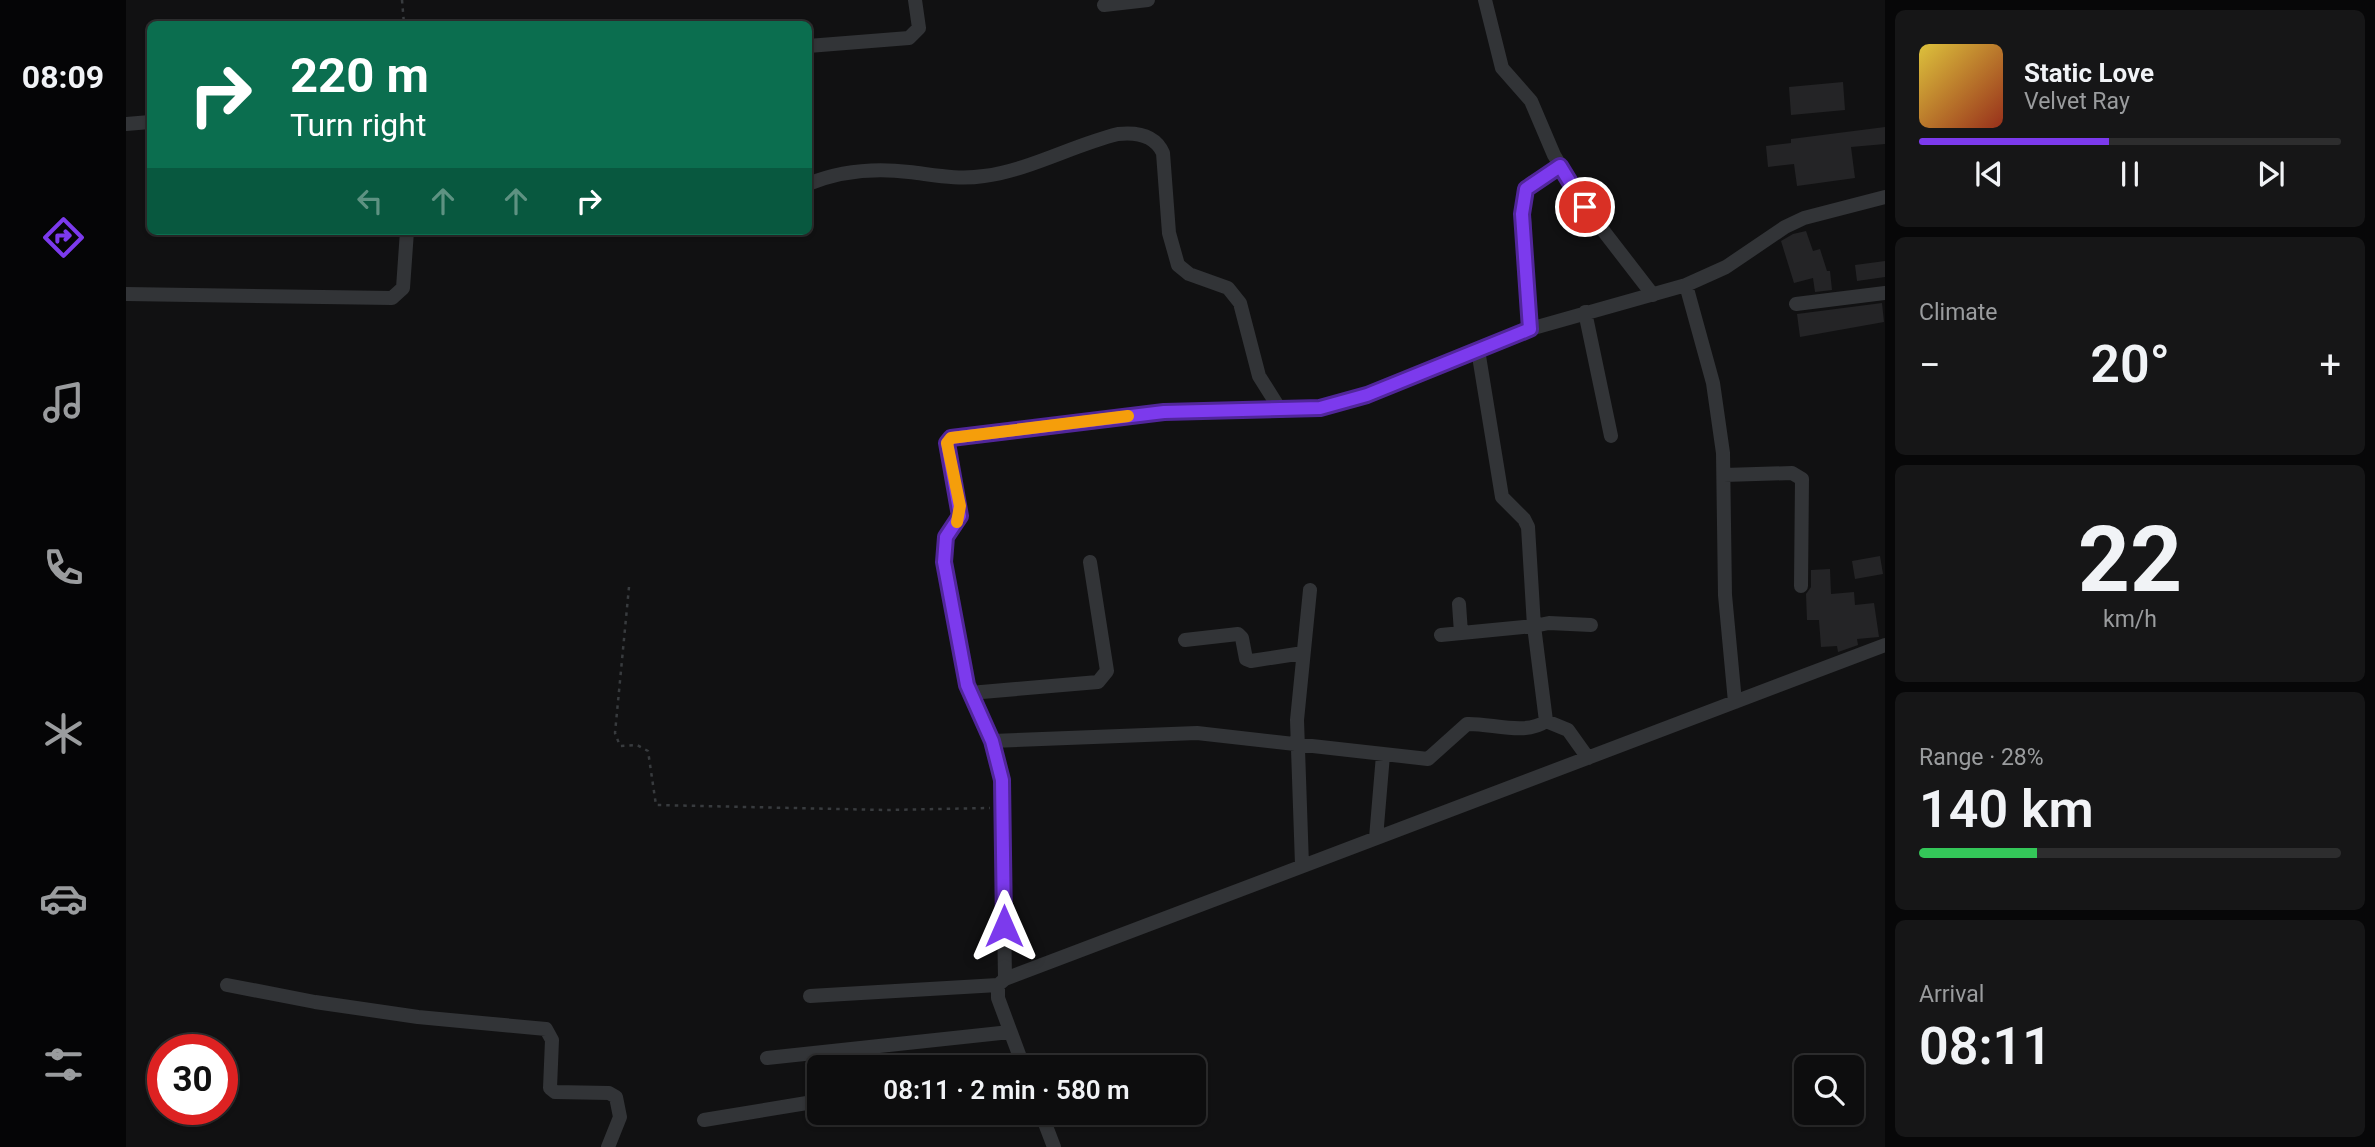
<!DOCTYPE html>
<html lang="en">
<head>
<meta charset="utf-8">
<style>
  body { margin:0; font-family:Roboto,sans-serif; background:#161617; color:#f1f3f6; height:100vh; display:flex; flex-direction:column; font-size:26px; white-space:nowrap }
  * { box-sizing:border-box; margin:0 }
  p { font-size:23px; color:#9a9c9e }
  .icon { flex:none; width:38px; height:38px; fill:none; stroke:currentColor; stroke-width:2; stroke-linecap:round; stroke-linejoin:round }
  .map { position:relative; flex:1; overflow:hidden }
  .sheet { display:flex; flex-direction:column; gap:10px; padding:10px; background:#070708; width:490px }
  .sheet>* { flex:none }
  .banner { position:absolute; left:21px; top:21px; width:665px; height:214px; border-radius:10px; box-shadow:0 2px 5px #0004,0 0 0 2px #2d2d2e; background:#0b6e4f; color:#fff; overflow:hidden }
  .buttons { position:absolute; left:1668px; top:1055px; display:grid; gap:14px }
  .buttons a { display:grid; place-items:center; width:70px; height:70px; border-radius:10px; background:#0d0d0e; box-shadow:0 2px 5px #0004,0 0 0 2px #2d2d2e; font-size:35px }
  .speed { position:absolute; left:21px; top:1034px; display:flex; gap:14px; font-size:35px; font-weight:700; text-align:center }
  .speed>* { display:grid; place-content:center; width:91px; height:91px; border-radius:50%; background:#0d0d0e; box-shadow:0 2px 5px #0004,0 0 0 2px #2d2d2e; line-height:1 }
  .speed .limit { border:10px solid #d22; background:#fff; color:#111 }
  .pin { position:absolute; display:grid; place-items:center; width:60px; height:60px; color:#fff; margin:-30px; border:4px solid #fff; border-radius:50%; box-shadow:0 2px 7px #0007 }
  .me { position:absolute; width:77px; margin:-38px; rotate:0deg; stroke-linejoin:round; filter:drop-shadow(0 0 5px #0008) }
  .turn { display:flex; align-items:center; gap:24px; height:147px; padding:0 28px; font-size:32px }
  .turn .icon { width:91px; height:91px; stroke-width:2.5 }
  .turn b { display:block; font-size:49px; line-height:60px }
  .lanes { display:flex; align-items:center; height:66px; padding:0 28px; background:#0003; justify-content:center; gap:35px; direction:ltr }
  .lanes .off { opacity:.35 }
  .big { font-size:52px; font-weight:600; line-height:1.1 }
  .sheet .widget { flex:1; display:flex; flex-direction:column; justify-content:center; gap:10px; min-width:0; padding:0 24px; border-radius:10px; background:#161617 }
  .sheet .dial { align-items:center; gap:0 }
  .dial b { font-size:91px; line-height:1 }
  .song { display:flex; align-items:center; gap:21px }
  .cover { width:84px; height:84px; border-radius:10px; background:linear-gradient(135deg,hsl(50 70% 55%),hsl(10 70% 35%)) }
  .played { height:7px; border-radius:4px; background:linear-gradient(90deg,#7c3aed 45%,#2d2d2e 45%) }
  .keys { display:flex; justify-content:space-around; direction:ltr }
  .heat { display:flex; justify-content:space-between; align-items:center; font-size:38px; direction:ltr }
  .charge { height:10px; border-radius:5px; background:linear-gradient(90deg,#34c759 28%,#2d2d2e 0) }
  .trip { position:absolute; left:681px; top:1055px; width:399px; height:70px; border-radius:10px; background:#0d0d0e; box-shadow:0 2px 5px #0004,0 0 0 2px #2d2d2e; font-weight:600; line-height:70px; text-align:center }
  main { display:flex; flex:1; min-height:0 }
  .dock { display:flex; flex-direction:column; width:126px; justify-content:space-around; align-items:center; background:#050506; color:#9a9c9e }
  .dock .icon { width:49px; height:49px }
  .dock .selected { color:#7c3aed }
  .dock b { font-size:32px; color:#f1f3f6 }
  .map>svg:first-child { display:block }
  .building { fill:#242426 }
  .lines { fill:none; stroke-linecap:round; stroke-linejoin:round }
  .path { stroke:#383b3e; stroke-width:2.5; stroke-dasharray:3.5 5; stroke-linecap:butt }
  .minor { stroke:#323437; stroke-width:14 }
  .route-casing { stroke:#51269a; stroke-width:18 }
  .route { stroke:#7c3aed; stroke-width:12 }
  .slow { stroke:#f59e0b; stroke-width:12 }
</style>
</head>
<body>
<main>
<nav class="dock">
<b>08:09</b>
<svg class="icon selected" aria-label="directions" viewBox="0 0 24 24"><path d="M12 3l9 9-9 9-9-9zM9 14v-3h6M13 9l2 2-2 2"/></svg>
<svg class="icon" aria-label="music" viewBox="0 0 24 24"><path d="M9 18V5l10-2v13"/><circle cx="6" cy="18" r="3"/><circle cx="16" cy="16" r="3"/></svg>
<svg class="icon" aria-label="phone" viewBox="0 0 24 24"><path d="M5 4h4l2 5-3 2q2 4 5 5l2-3 5 2v4C11 20 4 13 5 4z"/></svg>
<svg class="icon" aria-label="climate" viewBox="0 0 24 24"><path d="M12 3v18M4 7l16 10M4 17L20 7"/></svg>
<svg class="icon" aria-label="car" viewBox="0 0 24 24"><path d="M5 17H2v-5l4-1 3-4h7l3 4 3 1v5h-3M9 17h6M6 11h13"/><circle cx="7" cy="17" r="2"/><circle cx="17" cy="17" r="2"/></svg>
<svg class="icon" aria-label="filters" viewBox="0 0 24 24"><path d="M4 7h16M4 17h16"/><circle cx="9" cy="7" r="2"/><circle cx="15" cy="17" r="2"/></svg>
</nav>
<div class="map">
<svg width="1759" height="1147" viewBox="0 0 1759 1147">
  <rect width="100%" height="100%" fill="#111112"/>
  <!-- building -->
  <path class="building" d="M1717 82 1719 110 1665 115 1663 87Z
    M1759 127V144L1725 147 1729 178 1671 186 1668 164 1642 167 1640 146 1665 143V139Z
    M1680 231 1687 251 1694 249 1701 271H1704L1706 290 1689 292 1687 278 1668 283 1655 241 1667 234Z
    M1759 261V277L1731 281 1729 265Z
    M1756 303 1758 322 1674 337 1671 314Z
    M1754 556 1757 574 1729 579 1726 561Z
    M1704 569 1705 594 1728 592 1729 605 1748 603 1753 637 1731 639 1732 645 1715 651 1712 652 1711 646 1695 647 1693 620H1681L1680 594 1685 587V570Z"/>
  <g class="lines">
    <!-- path -->
    <path class="path" d="M276 0 278 24
      M503 587 489 733 494 746 511 745 522 751 530 805 759 810 864 808"/>
    <!-- minor -->
    <path class="minor" d="M1359 0 1376 68 1405 101 1428 155 1459 207 1527 295
      M978 5 1022 0
      M682 46 783 38 793 28 789 0
      M0 124 24 122
      M682 184C714 171 750 168 783 172 809 175 832 180 858 176 904 170 947 145 992 134 1011 132 1029 135 1037 153L1043 233 1052 265 1063 274 1102 288 1114 303 1133 376 1155 411
      M1560 285 1587 383 1597 453 1599 595 1609 702
      M0 294 266 298 277 288 281 231
      M1670 304 1759 293
      M1459 312 1485 436
      M1404 329 1397 199 1405 183 1434 166
      M1598 475 1666 473 1676 479 1675 586
      M1333 604 1335 633
      M1315 635 1408 626 1402 527 1398 519 1376 497 1352 350
      M1059 640 1112 634 1116 638 1120 659 1125 661 1177 653
      M844 693 972 682 981 671 964 562
      M1420 721 1442 730 1462 758
      M866 741 1071 733 1302 759 1341 724C1365 723 1400 736 1420 721L1408 626 1423 623 1465 625
      M1250 838 1257 755
      M1176 865 1171 720 1184 590
      M879 979 876 780 866 741 841 685 818 562 820 537 834 516 822 452 821 443 825 438 1038 412 1194 408 1242 395 1404 329 1560 285 1600 267 1659 227 1678 218 1759 197
      M101 985 189 1002 292 1017 420 1029 426 1040 424 1088 429 1092 483 1093 490 1097 494 1117 482 1147
      M684 996 872 985
      M641 1058 884 1032
      M898 1068 872 998V985L879 979 1759 645
      M915 1113 928 1147
      M578 1120 693 1101"/>
  </g>
  <g class="lines">
    <!-- route casing -->
    <g class="route-casing">
      <path id="route" d="M878 926 876 780 866 741 841 685 818 562 820 537 834 516 821 443 825 438 1038 412 1194 408 1241 395 1404 329 1396 214 1400 189 1434 166 1459 207"/>
    </g>
    <!-- route -->
    <use href="#route" class="route"/>
    <!-- slow -->
    <path class="slow" d="M831 522 834 506 821 443 825 438 1002 416"/>
  </g>
</svg>
<div class="buttons">
<a><svg class="icon" aria-label="search" viewBox="0 0 24 24"><circle cx="10" cy="10" r="6"/><path d="M15 15l6 6"/></svg></a>
</div>
<div class="speed"><div class="limit">30</div></div>
<div class="pin" style="left:1459px;top:207px;background:#d93025"><svg class="icon" aria-label="arrive" viewBox="0 0 24 24"><path d="M6 21V4h12l-3 4 3 4H6"/></svg></div>
<svg class="me" style="left:878px;top:926px" viewBox="-20 -20 40 40"><path d="M0-17L14 15 0 8-14 15z" fill="#7c3aed" stroke="#fff" stroke-width="4"/></svg>
<div class="trip">08:11 · 2 min · 580 m</div>
<div class="banner">
<div class="turn"><svg class="icon" aria-label="right" viewBox="0 0 24 24"><path d="M7 20v-9h11M14 6l5 5-5 5"/></svg><div><b>220 m</b>Turn right</div></div>
<div class="lanes"><svg class="icon off" aria-label="left" viewBox="0 0 24 24"><path d="M17 20v-9H6M10 6l-5 5 5 5"/></svg><svg class="icon off" aria-label="ahead" viewBox="0 0 24 24"><path d="M12 20V5M6 11l6-6 6 6"/></svg><svg class="icon off" aria-label="ahead" viewBox="0 0 24 24"><path d="M12 20V5M6 11l6-6 6 6"/></svg><svg class="icon" aria-label="right" viewBox="0 0 24 24"><path d="M7 20v-9h11M14 6l5 5-5 5"/></svg></div>
</div>
</div>
<section class="sheet">
<div class="widget">
<div class="song"><i class="cover"></i><div><b>Static Love</b><p>Velvet Ray</p></div></div>
<div class="played"></div>
<div class="keys"><svg class="icon" aria-label="previous" viewBox="0 0 24 24"><path d="M18 5L8 12l10 7zM5 5v14"/></svg><svg class="icon" aria-label="pause" viewBox="0 0 24 24"><path d="M8 5v14M16 5v14"/></svg><svg class="icon" aria-label="next" viewBox="0 0 24 24"><path d="M6 5l10 7-10 7zM19 5v14"/></svg></div>
</div>
<div class="widget"><p>Climate</p>
<div class="heat"><a>−</a><b class="big">20°</b><a>+</a></div>
</div>
<div class="widget dial"><b>22</b><p>km/h</p></div>
<div class="widget"><p>Range · 28%</p><b class="big">140 km</b><div class="charge"></div></div>
<div class="widget"><p>Arrival</p><b class="big">08:11</b></div>
</section>
</main>
</body>
</html>
